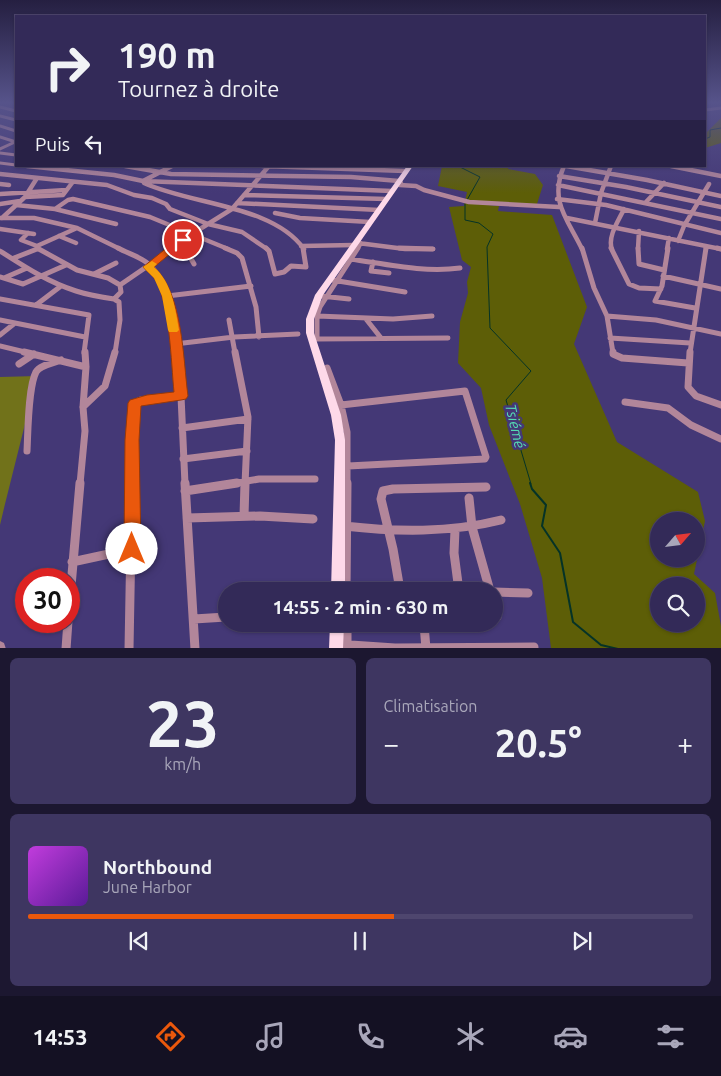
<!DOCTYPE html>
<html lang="fr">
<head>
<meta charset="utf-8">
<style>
  body { margin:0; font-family:Ubuntu,sans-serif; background:#3e3661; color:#f1f3f6; height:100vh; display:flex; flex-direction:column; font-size:19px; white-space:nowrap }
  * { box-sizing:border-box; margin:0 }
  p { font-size:16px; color:#a9a7ba }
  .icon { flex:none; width:28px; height:28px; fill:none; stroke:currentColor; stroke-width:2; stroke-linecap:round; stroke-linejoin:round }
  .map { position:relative; height:648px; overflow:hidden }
  .side { display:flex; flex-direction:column; gap:10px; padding:10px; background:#1c1730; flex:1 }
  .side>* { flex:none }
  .banner { position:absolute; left:15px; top:15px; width:691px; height:152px; border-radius:0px; box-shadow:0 1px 4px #0004,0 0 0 1px #4e466e; background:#332a58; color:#f1f3f6; overflow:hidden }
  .needle { width:32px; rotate:62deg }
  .tools { position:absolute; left:650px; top:512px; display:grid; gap:10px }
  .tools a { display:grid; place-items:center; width:55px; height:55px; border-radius:50%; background:#332a58; box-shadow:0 1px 4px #0004,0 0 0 1px #4e466e; font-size:25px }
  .speed { position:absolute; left:15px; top:568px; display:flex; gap:10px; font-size:25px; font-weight:700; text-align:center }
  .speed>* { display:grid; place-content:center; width:65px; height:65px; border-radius:50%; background:#332a58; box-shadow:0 1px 4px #0004,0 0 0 1px #4e466e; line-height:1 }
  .speed .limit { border:8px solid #d22; background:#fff; color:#111 }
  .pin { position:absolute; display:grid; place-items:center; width:42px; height:42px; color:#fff; margin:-21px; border:2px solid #fff; border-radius:50%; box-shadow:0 1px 5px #0007 }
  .me { position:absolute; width:55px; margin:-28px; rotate:0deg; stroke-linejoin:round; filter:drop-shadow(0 0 4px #0008) }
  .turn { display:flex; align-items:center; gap:18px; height:105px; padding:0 20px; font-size:22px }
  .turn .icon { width:65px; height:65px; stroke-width:2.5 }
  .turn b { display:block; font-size:35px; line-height:42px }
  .then { display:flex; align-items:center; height:48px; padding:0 20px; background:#0003; gap:10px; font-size:19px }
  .big { font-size:38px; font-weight:700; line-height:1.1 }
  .side .widget { flex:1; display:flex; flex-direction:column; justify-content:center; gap:8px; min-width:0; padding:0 18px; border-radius:8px; background:#3e3661 }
  .side .dial { align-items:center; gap:0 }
  .dial b { font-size:65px; line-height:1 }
  .song { display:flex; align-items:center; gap:15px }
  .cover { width:60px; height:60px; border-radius:8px; background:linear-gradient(135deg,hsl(290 70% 55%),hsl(270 70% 35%)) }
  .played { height:5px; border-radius:2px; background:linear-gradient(90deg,#ea580c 55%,#4e466e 55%) }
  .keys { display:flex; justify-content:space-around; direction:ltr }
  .heat { display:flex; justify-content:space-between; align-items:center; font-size:28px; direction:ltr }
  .side .tiles { flex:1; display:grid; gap:10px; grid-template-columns:1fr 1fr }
  .widget:last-child { grid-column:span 2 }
  .trip { position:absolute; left:218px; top:582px; width:285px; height:50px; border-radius:25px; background:#332a58; box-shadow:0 1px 4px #0004,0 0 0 1px #4e466e; font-weight:700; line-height:50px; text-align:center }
  .menu { display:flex; height:80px; justify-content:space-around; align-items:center; background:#141123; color:#a9a7ba }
  .menu .icon { width:35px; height:35px }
  .menu .selected { color:#ea580c }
  .menu b { font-size:22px; color:#f1f3f6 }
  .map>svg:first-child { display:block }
  .green { fill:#5d5e07; fill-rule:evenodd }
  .forest { fill:#71721a }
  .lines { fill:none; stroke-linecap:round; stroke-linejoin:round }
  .stream-far1 { stroke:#053327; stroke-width:1 }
  .stream { stroke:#053327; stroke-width:2 }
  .minor-far4 { stroke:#b2869a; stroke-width:3 }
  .minor-far3 { stroke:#b2869a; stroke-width:4.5 }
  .minor-far2 { stroke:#b2869a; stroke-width:5 }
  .minor-far1 { stroke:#b2869a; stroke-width:7 }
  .minor { stroke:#b2869a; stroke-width:9 }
  .tertiary { fill:#b2869a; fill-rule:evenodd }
  .primary { fill:#fed9e9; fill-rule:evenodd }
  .route { fill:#ea580c; stroke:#983908 }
  .slow { fill:#f59e0b }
  .labels { text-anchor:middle; stroke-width:5; stroke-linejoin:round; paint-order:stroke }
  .water-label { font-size:15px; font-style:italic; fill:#55dab3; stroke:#443876 }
</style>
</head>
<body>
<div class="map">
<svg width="721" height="649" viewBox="0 0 721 649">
  <rect width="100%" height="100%" fill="#443876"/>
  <!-- green -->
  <path class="green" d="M721 118V143L705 148V134Z
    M442 166H509L508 169 535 174 543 185 537 204 486 203 488 205 499 206 498 211 552 215 587 307 574 344 617 442 698 492 705 521 694 574 715 593 721 626V648H551L542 578 520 504 489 425 481 388 458 363 460 322 468 293 467 282 471 267 462 260 449 207 464 206 467 192 438 186ZM659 521H696V559H659ZM659 586H696V624H659Z"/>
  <!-- forest -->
  <path class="forest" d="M37 376 5 504 0 525V377Z"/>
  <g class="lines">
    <!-- stream-far1 -->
    <path class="stream-far1" d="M705 139 710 137V130L721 128
      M458 166 480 177 467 200
      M465 204V220L479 223 493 234 487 247 490 328 531 371 506 400 531 484"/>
    <!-- stream -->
    <path class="stream" d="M530 483 532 489 546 505 542 526 560 553 573 622 601 645 618 649"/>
    <!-- minor-far4 -->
    <path class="minor-far4" d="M0 107 16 111
      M705 110 721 108
      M0 116 16 120
      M0 126 16 131
      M0 137 16 142
      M0 149 15 142
      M0 153 16 155
      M0 163 16 165
      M26 166 40 167
      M124 166 132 167
      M194 166H215
      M258 166 299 167
      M565 166 573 167
      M670 166 677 167
      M169 167 172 166"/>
    <!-- minor-far3 -->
    <path class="minor-far3" d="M27 166 114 175 143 181 392 191
      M125 166 171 174 351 177 399 181
      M172 166 143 181 144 183C192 205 273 205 304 249
      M262 166 405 171
      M564 166C549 201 567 218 582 249
      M566 166 647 180 721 196
      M671 166 721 176
      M0 174 107 185 134 195 152 198 166 204 170 209 208 224 242 232 267 249
      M559 176 626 187 721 207
      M398 183H401L400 185 416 186 424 190 469 202 559 207
      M0 184 9 185
      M558 185 721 219
      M0 194 66 190
      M244 195 386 199
      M25 197 63 195 72 183
      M557 199 606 205 721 233
      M646 202 664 183
      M237 203 379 210
      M0 204 20 201
      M16 205 55 209 116 224
      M55 209 68 200 73 199 150 217 228 249
      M275 213 300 218 370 222
      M0 218H34L77 228 120 249
      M2 218 25 197 37 178
      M567 218 721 249
      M595 223 601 193 611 166
      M0 229 34 234
      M28 233 21 240 37 246 38 249
      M59 236 76 243
      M678 241 684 226 709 184
      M358 243 405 249H433
      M37 246 77 228
      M301 246 354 245
      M173 247 177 249
      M172 249 192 234 232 209 269 166
      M357 249 361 243
      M612 249C607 237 619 220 624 209
      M638 249 639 231
      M667 249 669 238
      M706 249V246"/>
    <!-- minor-far2 -->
    <path class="minor-far2" d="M37 248 77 270 108 278 120 285
      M118 248C127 253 138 256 146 262 171 281 174 324 177 353
      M175 248 190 257 194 264
      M225 248 237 253 242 258 256 307 259 337
      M266 248 269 251 275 274 284 272 291 266 306 267 303 248
      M358 248 320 307 317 316V339L448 338
      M399 248 433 249
      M582 248 594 288 607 316 613 353
      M611 248 629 284 639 288 661 289
      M638 248 639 264 664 270
      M668 248 662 286 655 301 695 308
      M717 248 721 249
      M0 251C25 267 48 282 76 291 88 295 101 297 114 299L119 302 120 320 115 353
      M14 258 37 249
      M350 259C386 264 424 273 460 268
      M373 262 371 271 389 273
      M94 274 116 263
      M663 276 721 289
      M0 277 23 284 66 265
      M4 278 27 268
      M332 280 405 292
      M120 285 174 248
      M167 296 251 286
      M321 296 349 299
      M0 299 89 315 84 353
      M114 299 121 292 120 285
      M36 305 61 286
      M317 316 393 319 432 316
      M607 316 656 320 721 334
      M366 319 381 338
      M0 320 15 323
      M229 320 235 353
      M0 335 15 323 85 337
      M610 338 690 343
      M175 344 234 337 298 334
      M0 346 29 353
      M690 353 706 248"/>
    <!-- minor-far1 -->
    <path class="minor-far1" d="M24 352 86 367
      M177 352 181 396 185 484
      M235 352 248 417 245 484
      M613 352V354L622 358 688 363
      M690 352 688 387 696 396 721 405
      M19 364 34 354
      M327 368 341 405 347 432V484
      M625 402 668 408 691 425 721 439
      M341 405 465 391 486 457 485 459 348 466
      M83 407 105 386 115 352
      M182 428 248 419
      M27 451C28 433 28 387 36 372 40 365 54 363 61 360
      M183 459 247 451
      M80 484 85 431 83 407 86 367 85 352
      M132 484 135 403 141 400 181 396
      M229 484 259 479H315"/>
    <!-- minor -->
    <path class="minor" d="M185 483 195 649
      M185 491 237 483
      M469 498 472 527 490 591
      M244 516 245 483
      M187 518 260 516 313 519
      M344 526C397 532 449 533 501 520
      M455 530 454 553 459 591
      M72 562 132 549
      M343 589 429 591
      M400 590 393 549 381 499 383 491 393 489 486 487
      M346 591 347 483
      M494 592 528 593
      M494 606 497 617
      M69 609 80 483
      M194 619 226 617
      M347 624V649
      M424 624 426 649
      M336 644 395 648 534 647
      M66 649 68 621
      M129 649 132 483"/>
    <!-- tertiary -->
    <path class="tertiary" d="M0 641 4 643 6 649H0Z"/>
    <!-- primary -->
    <path class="primary" d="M407 166H413L323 295 314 319V333L341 415 345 440V591H331L335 440 331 415 306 333V319L315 295Z
      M330 624H344L343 649H329Z"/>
  </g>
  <!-- sky -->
  <linearGradient id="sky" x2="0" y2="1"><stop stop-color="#251f41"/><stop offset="0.53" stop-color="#56538a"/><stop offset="1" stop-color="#56538a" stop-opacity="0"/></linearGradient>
  <rect width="721" height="193" fill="url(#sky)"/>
  <!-- route -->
  <path class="route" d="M179 238H183L187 240 154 267C183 293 183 359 188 396L186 399 181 400 141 406 139 440 141 549 138 554 132 556 127 554 124 549 125 440 128 403 130 400 147 395 174 392C171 363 170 301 154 278 151 274 146 271 143 267Z"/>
  <!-- slow -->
  <path class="slow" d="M152 261 157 264 154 267C172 283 175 307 179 330L177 332H169L168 330 162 296 154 278 143 267Z"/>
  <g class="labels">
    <!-- water labels -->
    <g class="water-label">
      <text transform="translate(515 426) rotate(77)" y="5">Tsiémé</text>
    </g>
  </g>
</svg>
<div class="tools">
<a><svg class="needle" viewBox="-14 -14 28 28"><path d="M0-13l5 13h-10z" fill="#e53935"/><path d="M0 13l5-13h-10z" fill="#a9a7ba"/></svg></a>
<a><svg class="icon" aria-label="search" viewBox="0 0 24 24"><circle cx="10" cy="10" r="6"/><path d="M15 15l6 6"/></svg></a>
</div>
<div class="speed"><div class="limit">30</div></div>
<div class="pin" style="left:183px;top:240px;background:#d93025"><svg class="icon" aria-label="arrive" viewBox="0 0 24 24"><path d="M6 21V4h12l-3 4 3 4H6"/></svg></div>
<svg class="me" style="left:132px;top:549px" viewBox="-20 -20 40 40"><circle r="19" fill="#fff"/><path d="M0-13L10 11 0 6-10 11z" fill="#ea580c"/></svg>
<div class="trip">14:55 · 2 min · 630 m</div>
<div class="banner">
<div class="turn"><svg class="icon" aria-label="right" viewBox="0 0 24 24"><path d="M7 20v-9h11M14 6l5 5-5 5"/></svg><div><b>190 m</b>Tournez à droite</div></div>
<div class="then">Puis<svg class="icon" aria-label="left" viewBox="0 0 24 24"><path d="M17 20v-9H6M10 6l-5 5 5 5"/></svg></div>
</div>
</div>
<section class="side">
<div class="tiles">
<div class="widget dial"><b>23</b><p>km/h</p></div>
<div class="widget"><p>Climatisation</p>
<div class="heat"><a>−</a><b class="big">20.5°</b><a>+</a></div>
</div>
<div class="widget">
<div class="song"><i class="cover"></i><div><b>Northbound</b><p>June Harbor</p></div></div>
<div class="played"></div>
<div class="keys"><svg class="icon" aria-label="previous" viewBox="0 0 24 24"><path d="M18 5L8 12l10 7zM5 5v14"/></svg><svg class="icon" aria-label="pause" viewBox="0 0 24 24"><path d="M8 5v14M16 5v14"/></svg><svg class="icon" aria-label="next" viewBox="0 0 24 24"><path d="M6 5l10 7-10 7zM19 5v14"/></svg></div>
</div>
</div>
</section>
<nav class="menu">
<b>14:53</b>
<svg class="icon selected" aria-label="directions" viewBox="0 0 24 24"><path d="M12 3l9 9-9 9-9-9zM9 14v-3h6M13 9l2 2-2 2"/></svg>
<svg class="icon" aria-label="music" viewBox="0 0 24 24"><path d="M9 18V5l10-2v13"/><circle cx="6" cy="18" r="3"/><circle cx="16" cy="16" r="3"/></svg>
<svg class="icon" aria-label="phone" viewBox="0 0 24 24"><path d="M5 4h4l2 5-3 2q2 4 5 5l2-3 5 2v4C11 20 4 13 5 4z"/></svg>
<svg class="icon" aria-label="climate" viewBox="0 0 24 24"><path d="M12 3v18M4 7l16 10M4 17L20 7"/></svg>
<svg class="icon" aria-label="car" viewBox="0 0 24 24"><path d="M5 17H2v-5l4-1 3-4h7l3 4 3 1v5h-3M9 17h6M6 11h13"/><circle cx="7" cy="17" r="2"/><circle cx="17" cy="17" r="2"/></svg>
<svg class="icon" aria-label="filters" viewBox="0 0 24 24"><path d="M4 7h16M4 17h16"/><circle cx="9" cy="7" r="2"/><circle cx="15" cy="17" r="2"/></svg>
</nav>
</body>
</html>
